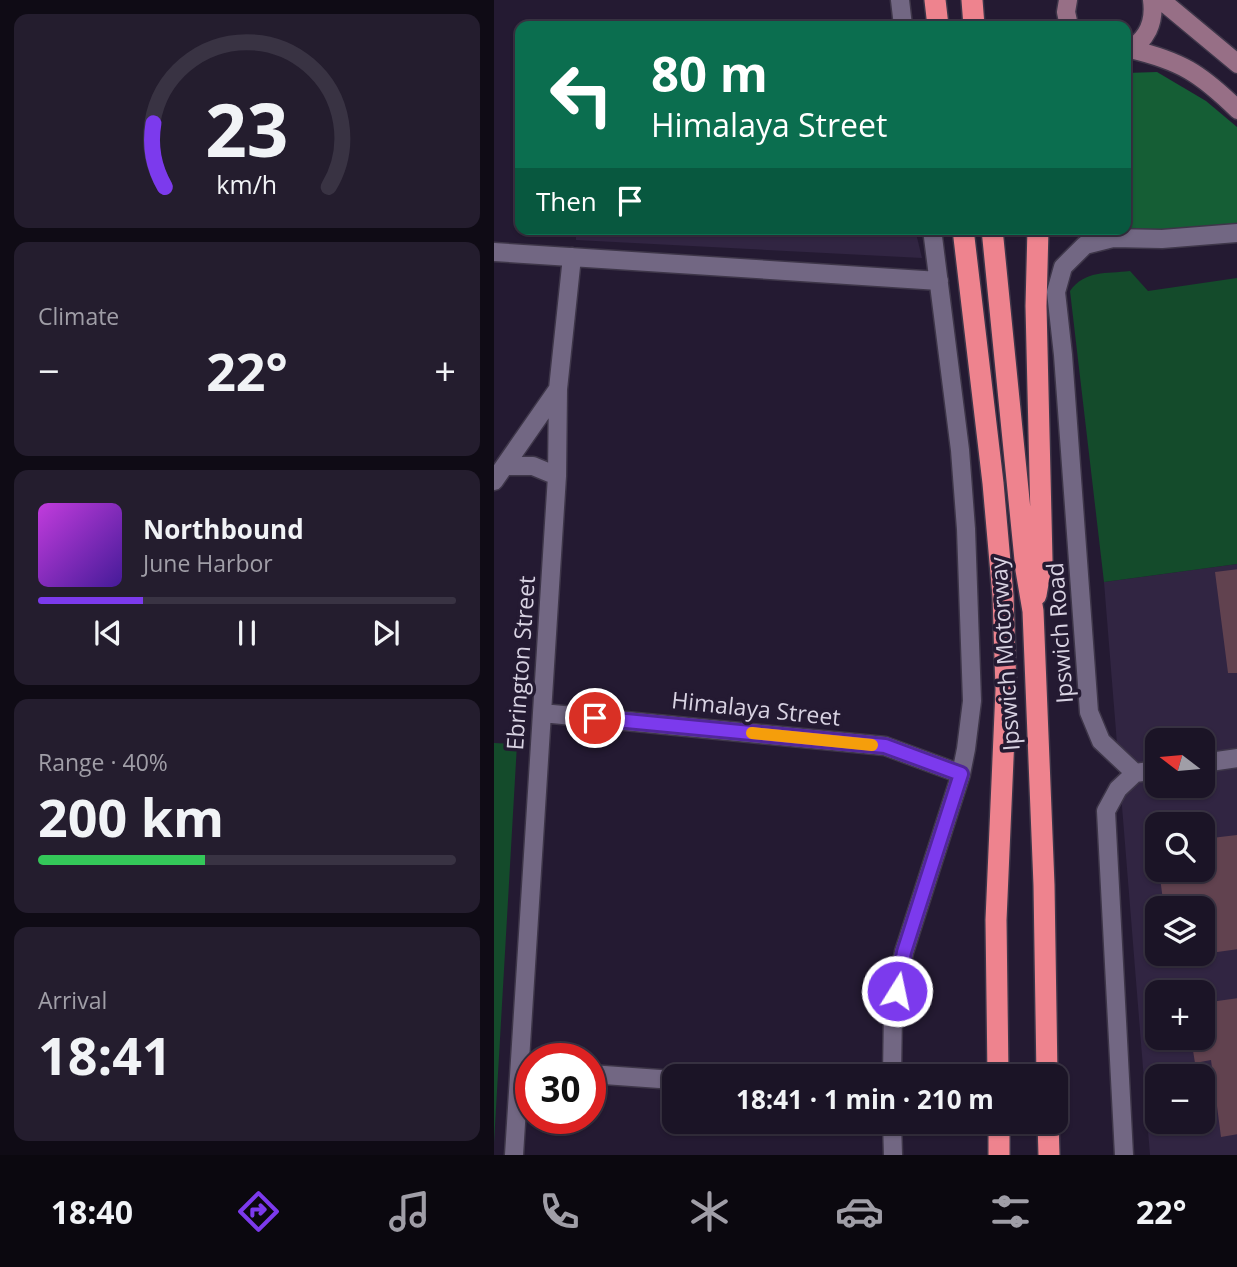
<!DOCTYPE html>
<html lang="en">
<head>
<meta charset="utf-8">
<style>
  body { margin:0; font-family:"Open Sans",sans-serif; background:#241d2e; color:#f1f3f6; height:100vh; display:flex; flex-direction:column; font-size:26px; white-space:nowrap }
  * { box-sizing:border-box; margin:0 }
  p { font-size:23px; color:#a09ea7 }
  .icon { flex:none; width:38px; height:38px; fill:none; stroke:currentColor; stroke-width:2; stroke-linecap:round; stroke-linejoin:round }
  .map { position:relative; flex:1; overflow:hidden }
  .details { display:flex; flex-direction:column; gap:14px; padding:14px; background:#0f0b15; width:494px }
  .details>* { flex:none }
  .hud { position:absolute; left:21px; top:21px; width:616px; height:214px; border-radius:14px; box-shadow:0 2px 5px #0004,0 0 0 2px #393343; background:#0b6e4f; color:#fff; overflow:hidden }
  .needle { width:46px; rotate:286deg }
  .tools { position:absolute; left:651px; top:728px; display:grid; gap:14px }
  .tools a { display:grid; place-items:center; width:70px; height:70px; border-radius:14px; background:#1b1426; box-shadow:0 2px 5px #0004,0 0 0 2px #393343; font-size:35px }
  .speed { position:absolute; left:21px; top:1043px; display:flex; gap:14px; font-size:35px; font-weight:700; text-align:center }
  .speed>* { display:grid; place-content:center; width:91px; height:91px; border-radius:50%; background:#1b1426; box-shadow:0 2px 5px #0004,0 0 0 2px #393343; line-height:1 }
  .speed .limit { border:10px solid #d22; background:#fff; color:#111 }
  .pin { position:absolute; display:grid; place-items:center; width:60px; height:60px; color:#fff; margin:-30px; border:4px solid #fff; border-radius:50%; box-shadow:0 2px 7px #0007 }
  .me { position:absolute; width:77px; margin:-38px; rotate:10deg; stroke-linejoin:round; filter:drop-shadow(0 0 5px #0008) }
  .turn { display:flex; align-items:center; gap:24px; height:147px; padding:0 21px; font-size:32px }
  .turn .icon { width:91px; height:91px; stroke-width:2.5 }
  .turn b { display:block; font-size:49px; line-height:60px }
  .then { display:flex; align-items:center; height:66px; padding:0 21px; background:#0003; gap:14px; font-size:26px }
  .big { font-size:52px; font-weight:700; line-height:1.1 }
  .details .tile { flex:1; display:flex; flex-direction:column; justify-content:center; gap:10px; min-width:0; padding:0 24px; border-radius:14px; background:#241d2e }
  .details .dial { align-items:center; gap:0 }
  .dial svg { height:182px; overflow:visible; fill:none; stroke:#393343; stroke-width:7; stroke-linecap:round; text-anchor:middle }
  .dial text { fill:#f1f3f6; stroke:none }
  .song { display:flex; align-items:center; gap:21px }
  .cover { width:84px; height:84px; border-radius:10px; background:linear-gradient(135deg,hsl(290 70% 55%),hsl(260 70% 35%)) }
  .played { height:7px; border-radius:4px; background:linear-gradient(90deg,#7c3aed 25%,#393343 25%) }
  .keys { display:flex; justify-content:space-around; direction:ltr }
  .heat { display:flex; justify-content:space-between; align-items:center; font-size:38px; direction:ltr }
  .charge { height:10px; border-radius:5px; background:linear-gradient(90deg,#34c759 40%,#393343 0) }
  .trip { position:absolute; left:168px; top:1064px; width:406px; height:70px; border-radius:14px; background:#1b1426; box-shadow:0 2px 5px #0004,0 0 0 2px #393343; font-weight:700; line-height:70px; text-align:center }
  .menu { display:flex; height:112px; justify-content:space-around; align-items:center; background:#0b080f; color:#a09ea7 }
  .menu .icon { width:49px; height:49px }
  .menu .selected { color:#7c3aed }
  .menu b { font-size:32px; color:#f1f3f6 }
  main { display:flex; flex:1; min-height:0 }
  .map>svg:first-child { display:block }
  .built { fill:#312542; fill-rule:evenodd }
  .green { fill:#144b2b }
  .forest { fill:#155e35 }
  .building { fill:#61424f }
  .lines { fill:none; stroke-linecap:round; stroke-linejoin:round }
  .minor-casing { stroke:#3e3649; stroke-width:21 }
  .secondary-casing { stroke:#3e3649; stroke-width:21 }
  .motorway-casing { stroke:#3e3649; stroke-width:24 }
  .minor { stroke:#726783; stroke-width:18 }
  .secondary { stroke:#976f86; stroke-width:18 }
  .motorway { stroke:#ee838e; stroke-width:21 }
  .route-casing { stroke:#51269a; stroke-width:18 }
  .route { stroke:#7c3aed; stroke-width:12 }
  .slow { stroke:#f59e0b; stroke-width:12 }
  .labels { text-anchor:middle; stroke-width:7; stroke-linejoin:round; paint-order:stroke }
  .street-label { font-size:23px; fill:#d8d2e2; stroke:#241a32 }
</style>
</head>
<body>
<main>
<section class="details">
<div class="tile dial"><svg viewBox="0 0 100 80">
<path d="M14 69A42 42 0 1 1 86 69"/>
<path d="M14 69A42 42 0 0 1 9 41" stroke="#7c3aed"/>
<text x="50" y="56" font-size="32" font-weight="700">23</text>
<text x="50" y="72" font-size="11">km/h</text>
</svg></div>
<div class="tile"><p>Climate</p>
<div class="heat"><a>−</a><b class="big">22°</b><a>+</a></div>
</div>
<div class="tile">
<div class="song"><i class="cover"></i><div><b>Northbound</b><p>June Harbor</p></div></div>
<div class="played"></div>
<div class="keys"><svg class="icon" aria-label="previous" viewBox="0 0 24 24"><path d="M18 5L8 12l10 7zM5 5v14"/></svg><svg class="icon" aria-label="pause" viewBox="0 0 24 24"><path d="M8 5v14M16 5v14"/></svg><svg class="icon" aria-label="next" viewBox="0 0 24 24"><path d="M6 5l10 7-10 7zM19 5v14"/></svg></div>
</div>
<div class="tile"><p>Range · 40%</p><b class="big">200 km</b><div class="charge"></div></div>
<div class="tile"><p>Arrival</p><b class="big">18:41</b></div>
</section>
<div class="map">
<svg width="744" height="1155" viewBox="0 0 744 1155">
  <rect width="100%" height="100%" fill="#241a32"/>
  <!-- built -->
  <path class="built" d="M82 229H421L428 258 82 240Z
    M743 564V1155H656L610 582ZM663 740H709V786H663ZM663 824H709V870H663ZM663 908H709V954H663ZM663 992H709V1038H663ZM663 1076H709V1122H663Z"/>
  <!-- green -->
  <path class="green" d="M636 271 654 291 743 278V564L610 582 576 291C591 270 612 274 636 271Z
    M0 743 23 744 0 1143Z"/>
  <!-- forest -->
  <path class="forest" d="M663 72 712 101 743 127V224L674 231 632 228V73Z"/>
  <!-- building -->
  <path class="building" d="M744 569V673H734L721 572Z
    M744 835V949L709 954V908H670L665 870H709V839Z
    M744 998V1134L727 1137 717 1060 701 1063 697 1038H709V1003Z"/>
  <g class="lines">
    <!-- minor casing -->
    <g class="minor-casing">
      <path id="minor" d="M406 0 409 26
        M0 252 445 281
        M12 466H39L63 476
        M0 481 64 389
        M48 713 391 746 467 774
        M709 763 744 758
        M641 773 607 741 595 712 569 355 562 292 569 267 591 245 619 238 668 239 744 233
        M641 773 663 770
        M96 1074 180 1080
        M398 1076 399 1011 410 952 467 774 472 749 478 701 472 529 466 450 438 229
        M398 1122 399 1155
        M20 1155 63 476 64 389 78 257
        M630 1155 612 811 624 789 641 773"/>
    </g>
    <!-- secondary casing -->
    <g class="secondary-casing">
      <path id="secondary" d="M574 0 572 12 575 26
        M667 0 744 64
        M636 49C687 61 706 73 744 110
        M632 51C653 41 661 22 658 0"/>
    </g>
    <!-- motorway casing -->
    <g class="motorway-casing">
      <path id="motorway" d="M441 0 444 26
        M478 0 480 26
        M469 229 499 483 509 596 512 690 502 920 504 1076
        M498 229 532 570 539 611 550 885 553 1076
        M542 595 548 560 542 306 544 229
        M505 1122V1155
        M554 1122 555 1155"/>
    </g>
    <!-- minor -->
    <use href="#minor" class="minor"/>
    <!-- secondary -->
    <use href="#secondary" class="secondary"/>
    <!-- motorway -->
    <use href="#motorway" class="motorway"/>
  </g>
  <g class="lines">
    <!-- route casing -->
    <g class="route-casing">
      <path id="route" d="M101 718 391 746 467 774 410 952 403 991"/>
    </g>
    <!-- route -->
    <use href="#route" class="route"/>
    <!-- slow -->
    <path class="slow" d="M258 733 378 745"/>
  </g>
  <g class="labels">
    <!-- street labels -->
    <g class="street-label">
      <text transform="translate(566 633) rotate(-94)" y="8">Ipswich Road</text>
      <text transform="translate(511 654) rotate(-94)" y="8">Ipswich Motorway</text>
      <text transform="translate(27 663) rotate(-86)" y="8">Ebrington Street</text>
      <text transform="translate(262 709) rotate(6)" y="8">Himalaya Street</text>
    </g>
  </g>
</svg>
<div class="tools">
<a><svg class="needle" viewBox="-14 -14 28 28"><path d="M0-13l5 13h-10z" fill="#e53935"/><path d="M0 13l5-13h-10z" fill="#a09ea7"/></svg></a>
<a><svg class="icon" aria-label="search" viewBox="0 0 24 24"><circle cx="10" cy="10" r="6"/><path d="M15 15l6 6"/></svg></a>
<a><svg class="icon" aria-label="layers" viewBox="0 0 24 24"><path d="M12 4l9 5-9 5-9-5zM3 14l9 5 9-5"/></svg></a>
<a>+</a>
<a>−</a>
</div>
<div class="speed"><div class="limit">30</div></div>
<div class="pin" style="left:101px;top:718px;background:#d93025"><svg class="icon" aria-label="arrive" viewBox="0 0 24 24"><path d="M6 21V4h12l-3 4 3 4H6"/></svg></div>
<svg class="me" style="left:403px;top:991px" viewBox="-20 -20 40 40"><circle r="17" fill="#7c3aed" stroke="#fff" stroke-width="3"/><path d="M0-11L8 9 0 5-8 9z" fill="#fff"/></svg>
<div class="trip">18:41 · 1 min · 210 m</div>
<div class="hud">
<div class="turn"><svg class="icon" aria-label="left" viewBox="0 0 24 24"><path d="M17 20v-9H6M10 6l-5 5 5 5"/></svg><div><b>80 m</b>Himalaya Street</div></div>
<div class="then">Then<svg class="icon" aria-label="arrive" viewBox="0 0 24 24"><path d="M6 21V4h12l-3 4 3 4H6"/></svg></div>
</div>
</div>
</main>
<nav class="menu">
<b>18:40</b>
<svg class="icon selected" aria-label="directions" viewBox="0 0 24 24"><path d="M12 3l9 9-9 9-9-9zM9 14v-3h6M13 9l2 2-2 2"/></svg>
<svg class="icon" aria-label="music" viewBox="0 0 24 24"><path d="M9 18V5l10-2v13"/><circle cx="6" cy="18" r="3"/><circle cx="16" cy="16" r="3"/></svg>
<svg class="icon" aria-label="phone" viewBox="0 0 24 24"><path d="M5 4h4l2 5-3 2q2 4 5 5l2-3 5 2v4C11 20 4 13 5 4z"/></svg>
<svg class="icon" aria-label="climate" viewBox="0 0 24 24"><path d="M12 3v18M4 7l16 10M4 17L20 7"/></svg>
<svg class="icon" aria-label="car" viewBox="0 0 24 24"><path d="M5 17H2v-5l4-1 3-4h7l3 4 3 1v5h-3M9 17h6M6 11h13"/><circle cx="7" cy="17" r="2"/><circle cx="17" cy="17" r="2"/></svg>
<svg class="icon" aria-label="filters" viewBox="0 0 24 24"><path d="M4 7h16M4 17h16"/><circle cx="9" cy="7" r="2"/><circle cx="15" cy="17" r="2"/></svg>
<b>22°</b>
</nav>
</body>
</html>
